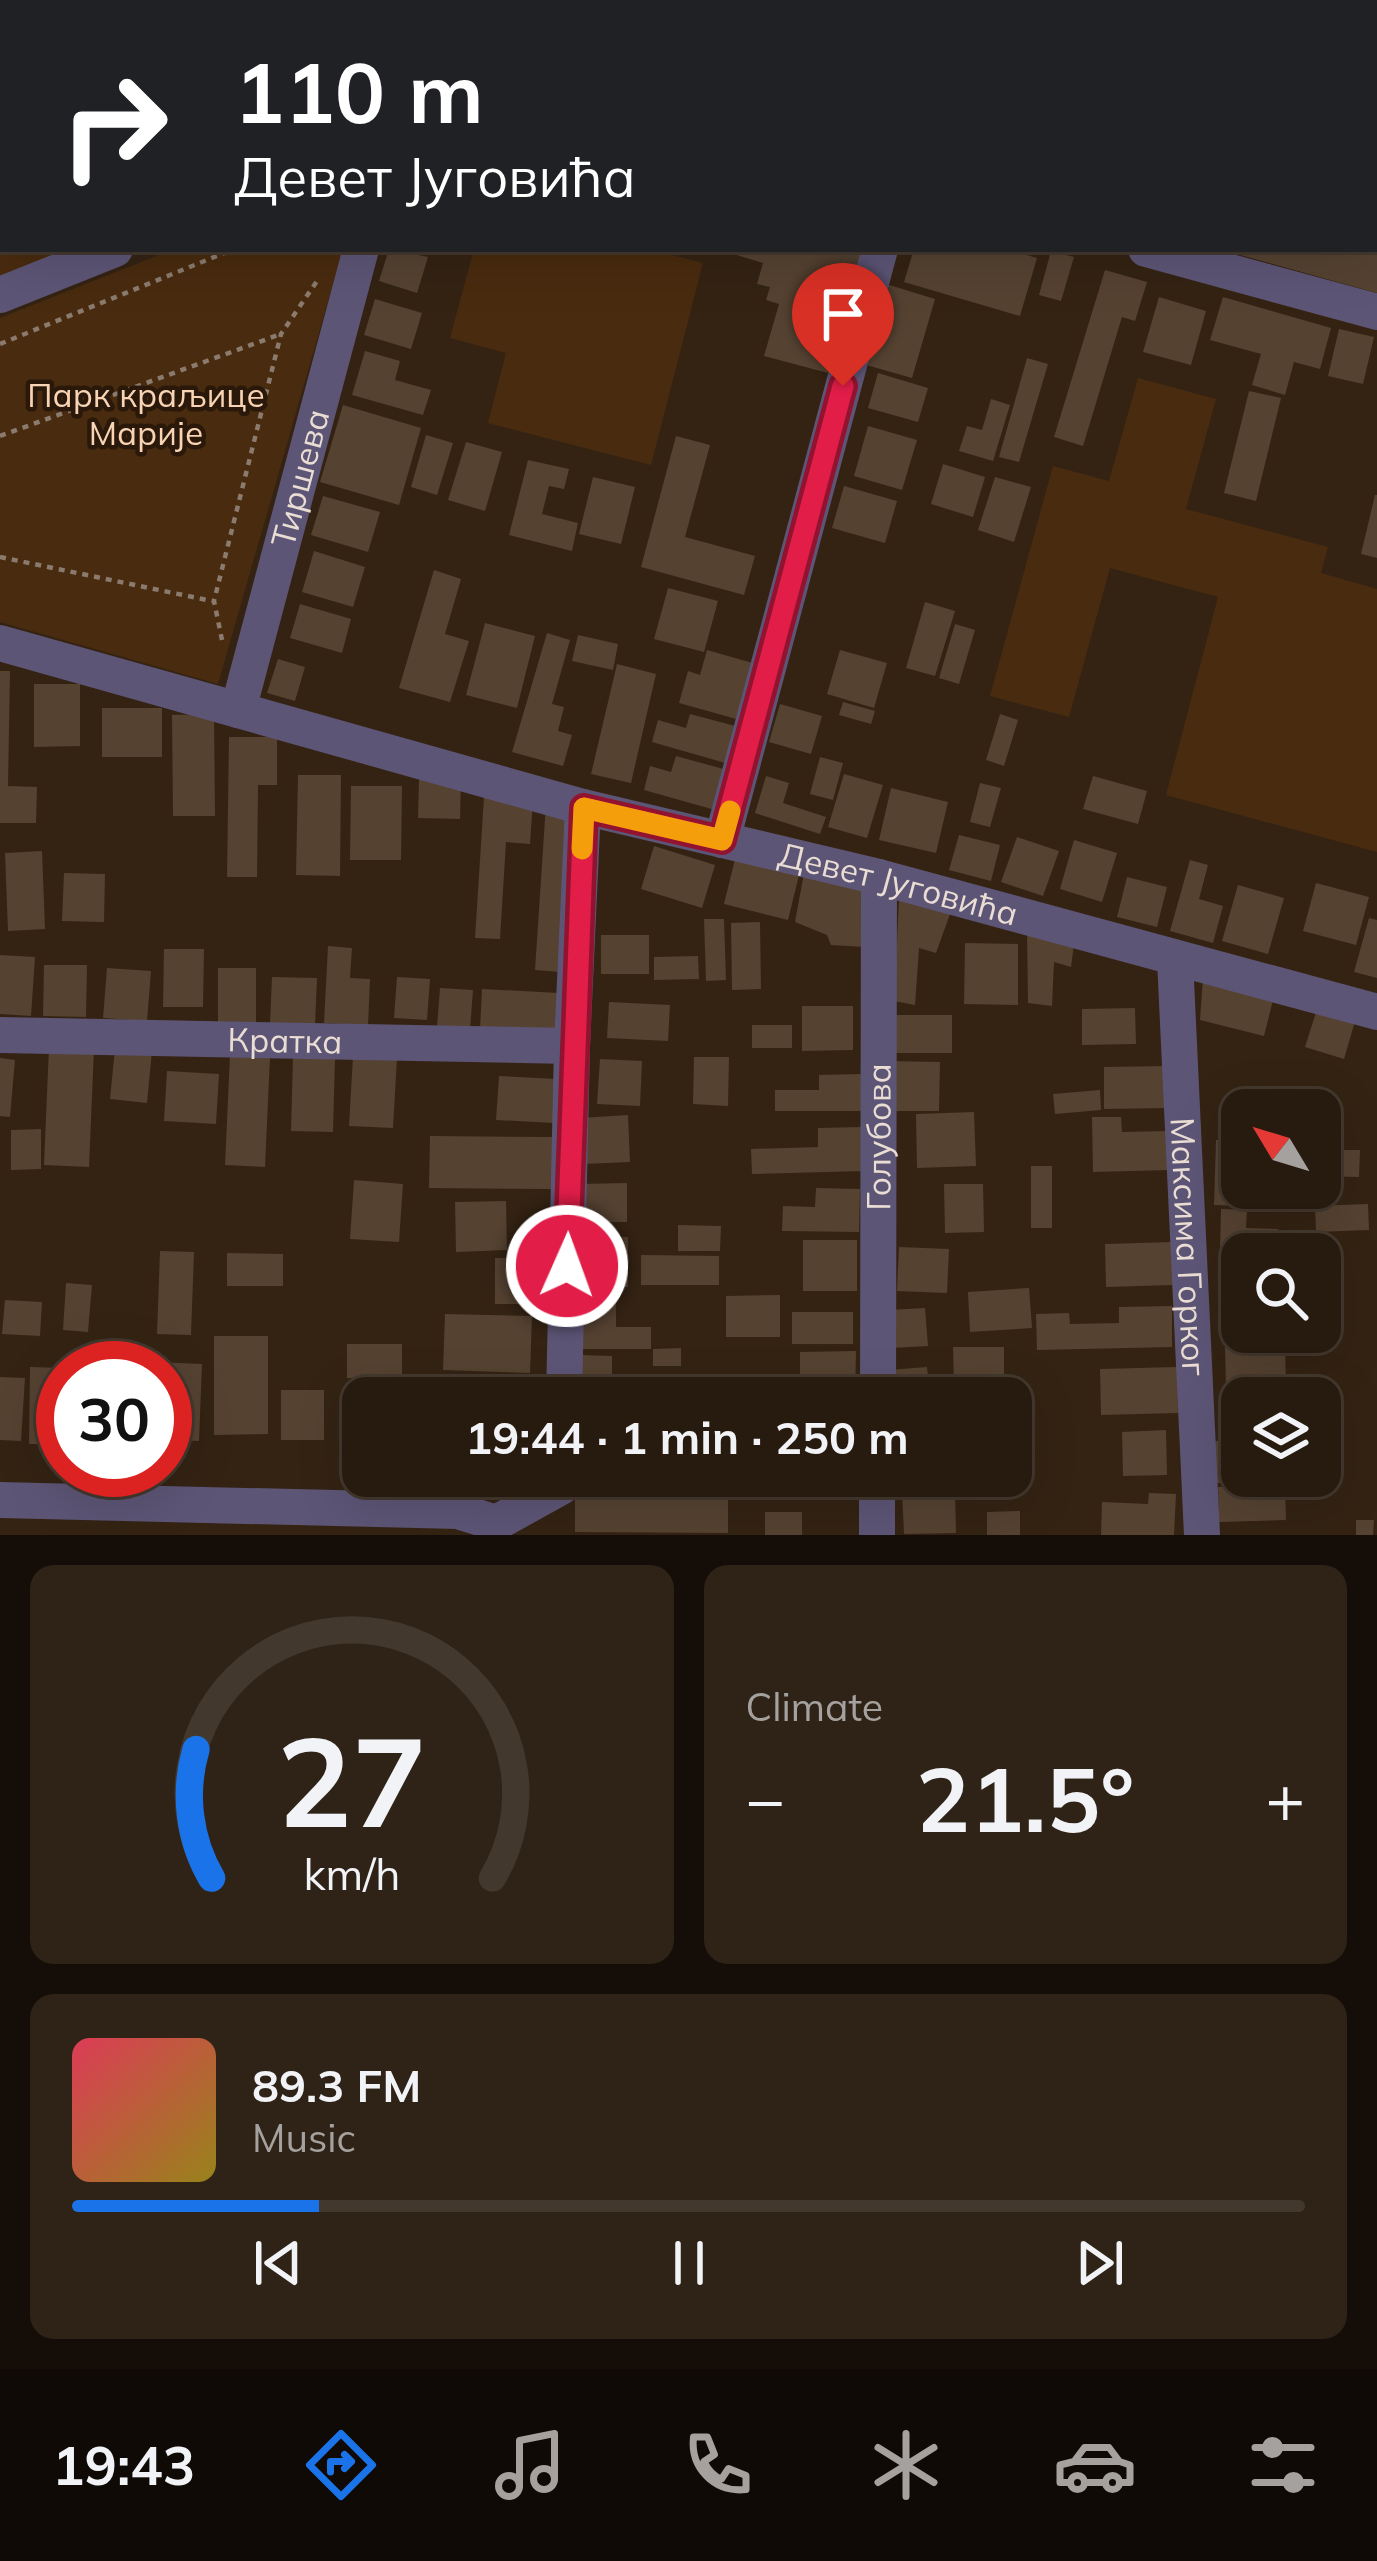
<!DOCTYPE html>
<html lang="en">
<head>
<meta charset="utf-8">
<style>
  body { margin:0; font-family:Mulish,sans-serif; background:#2f2317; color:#f1f3f6; height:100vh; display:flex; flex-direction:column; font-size:45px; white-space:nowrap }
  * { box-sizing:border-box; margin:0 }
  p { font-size:39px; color:#a4a19e }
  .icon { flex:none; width:66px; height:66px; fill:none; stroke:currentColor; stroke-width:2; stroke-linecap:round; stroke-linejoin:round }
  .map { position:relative; height:1535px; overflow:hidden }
  .side { display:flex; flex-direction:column; gap:30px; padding:30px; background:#150e08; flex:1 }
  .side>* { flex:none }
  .banner { position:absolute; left:0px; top:0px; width:1377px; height:252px; box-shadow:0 12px 48px #0002,0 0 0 3px #43382e; background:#202124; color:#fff; overflow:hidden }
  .needle { width:78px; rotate:308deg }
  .fabs { position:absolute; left:1221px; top:1089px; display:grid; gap:24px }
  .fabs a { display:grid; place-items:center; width:120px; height:120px; border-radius:24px; background:#271a0e; box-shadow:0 12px 48px #0002,0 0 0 3px #43382e; font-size:60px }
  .speed { position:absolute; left:36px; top:1341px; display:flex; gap:24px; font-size:60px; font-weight:700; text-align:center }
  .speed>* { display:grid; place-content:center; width:156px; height:156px; border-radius:50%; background:#271a0e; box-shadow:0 12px 48px #0002,0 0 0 3px #43382e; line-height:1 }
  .speed .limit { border:18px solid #d22; background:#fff; color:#111 }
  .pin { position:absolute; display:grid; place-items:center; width:102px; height:102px; color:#fff; margin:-123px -51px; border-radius:50% 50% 50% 0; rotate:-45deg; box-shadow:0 0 12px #0007 }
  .pin .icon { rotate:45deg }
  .me { position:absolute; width:132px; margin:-66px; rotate:2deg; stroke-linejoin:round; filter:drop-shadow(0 0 9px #0008) }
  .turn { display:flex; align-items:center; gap:42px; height:252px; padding:0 36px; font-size:54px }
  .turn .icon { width:156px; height:156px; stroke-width:2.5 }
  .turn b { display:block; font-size:84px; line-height:102px }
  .big { font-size:90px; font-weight:700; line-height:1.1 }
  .side .widget { flex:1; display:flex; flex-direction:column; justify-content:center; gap:18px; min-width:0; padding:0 42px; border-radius:24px; background:#2f2317 }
  .side .dial { align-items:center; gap:0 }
  .dial svg { height:312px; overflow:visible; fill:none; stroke:#43382e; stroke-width:7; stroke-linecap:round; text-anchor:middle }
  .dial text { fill:#f1f3f6; stroke:none }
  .song { display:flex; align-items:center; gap:36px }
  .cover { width:144px; height:144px; border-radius:18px; background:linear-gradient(135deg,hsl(350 70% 55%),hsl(50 70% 35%)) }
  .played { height:12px; border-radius:6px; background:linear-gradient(90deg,#1a73e8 20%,#43382e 20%) }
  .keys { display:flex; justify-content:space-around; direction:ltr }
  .heat { display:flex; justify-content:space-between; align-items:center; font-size:66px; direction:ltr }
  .side .tiles { flex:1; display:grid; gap:30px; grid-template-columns:1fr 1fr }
  .widget:last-child { grid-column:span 2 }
  .trip { position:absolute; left:342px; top:1377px; width:690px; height:120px; border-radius:24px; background:#271a0e; box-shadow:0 12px 48px #0002,0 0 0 3px #43382e; font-weight:700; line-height:120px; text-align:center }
  .tabs { display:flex; height:192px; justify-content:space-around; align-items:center; background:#100a06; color:#a4a19e }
  .tabs .icon { width:84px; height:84px }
  .tabs .active { color:#1a73e8 }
  .tabs b { font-size:54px; color:#f1f3f6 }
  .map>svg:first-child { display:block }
  .built { fill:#3f2914 }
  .green { fill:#492b0f }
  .building { fill:#554231 }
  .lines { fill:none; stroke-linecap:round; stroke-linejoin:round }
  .path { stroke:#8a7b6e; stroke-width:4.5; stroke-dasharray:6 6; stroke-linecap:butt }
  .minor { stroke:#5d5576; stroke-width:36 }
  .rail-casing { stroke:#c1b4a9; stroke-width:14 }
  .rail { stroke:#2a190a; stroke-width:9; stroke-dasharray:27; stroke-linecap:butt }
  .route-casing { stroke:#92132f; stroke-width:30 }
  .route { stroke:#e11d48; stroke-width:21 }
  .slow { stroke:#f59e0b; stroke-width:21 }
  .labels { text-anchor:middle; stroke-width:9; stroke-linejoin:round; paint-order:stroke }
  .park-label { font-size:33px; fill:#f8d3b4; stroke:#2a190a }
  .street-label { font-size:33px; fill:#eaded4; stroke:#2a190a }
</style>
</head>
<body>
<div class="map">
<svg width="1377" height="1535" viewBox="0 0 1377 1535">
  <rect width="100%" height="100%" fill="#342313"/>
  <!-- built -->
  <path class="built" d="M686 0H1377V135L1374 3H686Z"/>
  <!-- green -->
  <path class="green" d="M0 0 67 1 3 3V249H72L0 293Z
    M174 249H343L218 684 0 622V318Z
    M474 249H648L703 263 651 465 488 423 506 353 450 338Z
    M1138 378 1216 399 1186 509 1328 547 1321 573 1377 589V852L1166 795 1218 597 1110 568 1069 717 990 696 1053 466 1109 481Z"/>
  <!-- building -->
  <path class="building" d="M389 249 428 257 417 293 379 281Z
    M717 249H863L828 373 764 356 779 304 766 300 770 287 757 284 763 263Z
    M914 249H1006L1037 258 1020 316 904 282Z
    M1223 249H1377V293L1222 250Z
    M1051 251 1074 257 1061 301 1039 295Z
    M1105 270 1147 282 1135 321 1122 317 1083 446 1054 437Z
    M886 284 935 299 912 378 863 364Z
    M1159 297 1206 311 1191 365 1143 352Z
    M1223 297 1331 328 1320 369 1294 362 1285 395 1252 385 1261 354 1210 340Z
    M375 299 422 313 411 349 364 335Z
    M1339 329 1374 337 1363 384 1328 376Z
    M365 351 400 361 395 380 431 390 423 415 352 395Z
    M1027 358 1048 364 1019 462 999 457Z
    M878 373 928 388 918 422 868 408Z
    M1249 391 1281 398 1256 501 1224 493Z
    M991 399 1010 405 993 461 959 451 967 426 982 430Z
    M343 405 421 428 399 505 320 482Z
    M868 426 917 440 902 490 854 476Z
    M426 435 453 443 437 495 411 487Z
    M676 436 710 445 685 537 755 556 744 595 641 567Z
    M466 442 502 452 485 511 448 500Z
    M528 460 569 469 564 489 549 486 542 514 578 523 572 551 509 535Z
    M943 464 985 477 973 517 931 504Z
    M593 477 635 487 621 544 579 534Z
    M995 477 1031 487 1014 542 978 530Z
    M844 486 897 501 885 543 832 528Z
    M1375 495H1377V558L1361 554Z
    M323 496 380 512 368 552 311 535Z
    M314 551 365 567 353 607 302 592Z
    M434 570 461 579 445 634 469 641 450 702 399 688Z
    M668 588 718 601 704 652 654 639Z
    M925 602 955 611 935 676 906 668Z
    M300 604 351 619 342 653 290 638Z
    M485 623 535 636 517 708 466 695Z
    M955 624 975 630 959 684 939 678Z
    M547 633 570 640 552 704 564 707 558 731 572 735 563 766 512 752Z
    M578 635 618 644 613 670 572 661Z
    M707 650 756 664 740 720 679 703 688 671 700 675Z
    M840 650 887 663 874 708 827 694Z
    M278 659 305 667 295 701 267 693Z
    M617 664 656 674 631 783 591 774Z
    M0 671H10L8 786 37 787 36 823H0Z
    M34 684H80V746L34 747Z
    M843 702 875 711 871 724 839 715Z
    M780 704 822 716 811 754 769 742Z
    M102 708H162V757H102Z
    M214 714 215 816H173L172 715Z
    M690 714 739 727 729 764 652 742 658 720 686 728Z
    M1000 714 1018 720 1004 766 986 760Z
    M229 737H277V785H258L257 877H227Z
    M676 756 727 770 715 810 644 790 650 766 671 772Z
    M820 757 843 763 833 800 810 794Z
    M844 774 883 785 867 838 828 827Z
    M298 775H341L340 876 296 875Z
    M766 776 789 783 783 803 826 817 820 834 755 813Z
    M1093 776 1147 791 1138 824 1083 809Z
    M419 779H461L460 819 418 818Z
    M980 783 1001 788 990 827 970 822Z
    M351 786H402L401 860H350Z
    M891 788 948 802 936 853 879 840Z
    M484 797 533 800 530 844 506 842 500 939 475 938Z
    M546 804 570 806 560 972 535 970Z
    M959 835 1000 845 991 881 949 870Z
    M1017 837 1059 851 1043 896 1001 882Z
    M1074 840 1117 853 1102 902 1060 889Z
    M654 846 715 865 702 908 641 889Z
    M42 851 45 929 8 931 5 853Z
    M736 855 800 871 788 920 724 904Z
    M1190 860 1208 865 1199 899 1223 906 1213 943 1170 931Z
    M64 873 105 874 104 922 62 921Z
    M804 873 868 890 865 947 831 945 827 935 795 922Z
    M1127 877 1167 887 1157 927 1117 917Z
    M1316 883 1369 897 1356 945 1303 931Z
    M1238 885 1284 898 1268 954 1222 941Z
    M899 900 950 914 936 953 919 948 915 1005 894 1001Z
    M1369 918 1377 920V978L1354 972Z
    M704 919H724L726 980 706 981Z
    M760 922 761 989 732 990 731 923Z
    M1027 933 1074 944 1071 967 1054 962 1052 1006 1028 1003Z
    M601 935H649V974H601Z
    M965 943 1018 944V1005L964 1004Z
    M328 946 352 948 350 978 370 979 368 1025 324 1023Z
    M164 949H204L203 1007H163Z
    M0 955 35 957 31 1016 0 1014Z
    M698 956 699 979 654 980V957Z
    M44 965H87L86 1017 43 1016Z
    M107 968 151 971 147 1021 103 1018Z
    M218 968H256V1023H218Z
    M272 977 317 978 315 1025 270 1024Z
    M397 977 430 979 427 1020 394 1018Z
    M1203 978 1274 996 1264 1036 1200 1020Z
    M440 988 473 990 470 1030 437 1027Z
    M482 989 559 993 558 1033 480 1029Z
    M609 1002 670 1005 668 1041 607 1038Z
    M802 1006H853V1050L802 1051Z
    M1318 1006 1356 1018 1344 1059 1305 1047Z
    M1135 1008 1136 1044 1082 1045V1009Z
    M891 1015H952V1053H891Z
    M752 1025H792V1048H752Z
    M49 1047 94 1049 89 1167 44 1165Z
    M115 1048 152 1051 147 1103 110 1099Z
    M230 1055 270 1057 265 1167 225 1165Z
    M353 1056 397 1058 393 1128 349 1126Z
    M293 1057 335 1058 333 1132 291 1131Z
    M694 1057H729L728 1106 693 1104Z
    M0 1058 15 1060 10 1117 0 1116Z
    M600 1059 642 1061 640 1106 597 1104Z
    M889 1061 940 1062 939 1111H889Z
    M1168 1066 1169 1108 1104 1109V1067Z
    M167 1071 219 1074 216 1124 164 1121Z
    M861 1074V1111H775V1090H819V1075Z
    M499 1076 557 1079 554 1123 496 1120Z
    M1100 1090 1101 1110 1055 1114 1053 1094Z
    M974 1112 976 1166 917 1168 916 1114Z
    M628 1115 630 1162 583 1164 581 1118Z
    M1092 1117H1121L1122 1132 1168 1131 1169 1170 1093 1172Z
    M862 1127 863 1171 752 1174 751 1149 818 1147V1128Z
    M41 1129V1169L11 1170V1130Z
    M430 1136 553 1137V1189L429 1188Z
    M1216 1140H1242V1188H1276L1275 1207 1214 1205Z
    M1320 1150H1360L1359 1177 1320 1176Z
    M1031 1166H1052V1228H1031Z
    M354 1180 403 1184 399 1242 350 1239Z
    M627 1183V1222H582L581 1184Z
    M944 1184H983L984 1232 945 1233Z
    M816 1188 860 1189 859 1232 782 1231 783 1206 815 1207Z
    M506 1201 507 1250 456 1252 455 1202Z
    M1368 1204 1369 1230 1316 1232 1315 1206Z
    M1221 1209 1247 1210 1246 1228 1278 1229 1277 1252 1220 1250Z
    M678 1225 721 1226 720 1251H678Z
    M579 1237H628V1287H579Z
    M803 1240H857V1291H803Z
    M1172 1242 1173 1285 1106 1287 1105 1244Z
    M899 1247 949 1249 947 1293 897 1291Z
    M160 1251 194 1252 191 1335 157 1334Z
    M227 1253 283 1254V1286H227Z
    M641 1255 719 1256V1285H641Z
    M495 1258H549L550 1304H495Z
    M1320 1269H1339V1293H1320Z
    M66 1283 92 1285 88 1332 63 1330Z
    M1029 1288 1032 1328 970 1332 968 1292Z
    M780 1295V1337H726V1296Z
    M1231 1296H1242V1332H1289V1339H1231Z
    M579 1299H616V1327H651V1349H579Z
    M5 1300 42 1302 40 1336 2 1334Z
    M1172 1306V1347L1037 1350 1036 1314 1069 1313 1070 1324 1119 1323V1307Z
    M925 1308 928 1346 892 1348 889 1310Z
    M792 1312H853V1344H792Z
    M445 1314 532 1316 530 1373 443 1370Z
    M214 1336H268V1434L214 1435Z
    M347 1344H402V1378H347Z
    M1285 1345 1286 1385 1226 1387 1225 1347Z
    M953 1347H1004V1389H954Z
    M681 1348V1366H653V1349Z
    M856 1351 855 1396H800V1352Z
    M580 1355 612 1356V1379L675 1380V1398H579Z
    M156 1362 202 1364 199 1441 165 1440V1368H156Z
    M30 1367 63 1368V1444H29Z
    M927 1367 930 1398H892L889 1370Z
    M1177 1367 1178 1413 1101 1415 1100 1369Z
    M0 1377 25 1378 21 1441 0 1440Z
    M487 1380H546V1398H487Z
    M1308 1388V1398H1242V1424H1227L1226 1391Z
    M281 1390H324V1440H281Z
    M1011 1408H1026L1027 1434H1011Z
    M341 1426H363V1464H341Z
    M1166 1430 1167 1475 1123 1476 1122 1432Z
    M1242 1440V1476H1320V1480L1214 1483 1213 1441Z
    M575 1479H613V1492H728V1533L575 1532Z
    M1285 1485 1286 1520 1219 1522 1218 1487Z
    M955 1489 956 1533 904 1534 902 1491Z
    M1149 1493 1176 1494 1174 1535H1101L1102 1502 1148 1504Z
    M1020 1511V1535H987V1512Z
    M765 1512H802V1535H765Z
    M1356 1520H1374L1373 1535H1356Z"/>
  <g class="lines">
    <!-- path -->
    <path class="path" d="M0 344 234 249
      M0 436 281 334
      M0 557 212 601
      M222 640 214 601 281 334 317 281"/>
    <!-- minor -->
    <g class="minor">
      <path d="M1374 176 1377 177"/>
      <path d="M1146 249 1377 312"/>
      <path d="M0 295 115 249"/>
      <path id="s1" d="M0 643 583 807 879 877 1377 1012"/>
      <path id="s2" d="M238 710 361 249"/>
      <path d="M722 840 880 249"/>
      <path id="s3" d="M1175 959 1202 1535"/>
      <path id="s4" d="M0 1035 572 1046"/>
      <path d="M564 1398 572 1046 583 807"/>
      <path id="s5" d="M878 1398 879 877"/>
      <path d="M0 1500 458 1511 496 1523"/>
      <path d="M496 1523 561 1487 562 1476"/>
      <path d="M877 1535V1476"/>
    </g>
    <!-- rail casing -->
    <g class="rail-casing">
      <path id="rail" d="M878 0 893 3
        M985 0 1001 3
        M1102 0 1117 3
        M1224 0 1240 3
        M1374 28 1377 29
        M1374 51H1377
        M1374 73H1377
        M1374 94 1377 95"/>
    </g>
    <!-- rail -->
    <use href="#rail" class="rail"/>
  </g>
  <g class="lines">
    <!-- route casing -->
    <g class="route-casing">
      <path id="route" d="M567 1266 584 808 722 840 843 386"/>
    </g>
    <!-- route -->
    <use href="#route" class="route"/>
    <!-- slow -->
    <path class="slow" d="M582 849 584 808 722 840 730 811"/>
  </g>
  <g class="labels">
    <!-- park labels -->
    <g class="park-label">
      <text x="146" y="407">Парк краљице<tspan x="146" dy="38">Марије</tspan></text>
    </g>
    <!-- street labels -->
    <g class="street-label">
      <text dy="12" stroke="none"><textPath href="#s2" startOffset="240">Тиршева</textPath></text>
      <text dy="12" stroke="none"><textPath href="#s1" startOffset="930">Девет Југовића</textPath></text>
      <text dy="12" stroke="none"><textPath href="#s4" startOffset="285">Кратка</textPath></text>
      <text dy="12" stroke="none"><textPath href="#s5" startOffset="261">Голубова</textPath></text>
      <text dy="12" stroke="none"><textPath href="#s3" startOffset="288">Максима Горког</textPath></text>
    </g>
  </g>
</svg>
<div class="fabs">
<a><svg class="needle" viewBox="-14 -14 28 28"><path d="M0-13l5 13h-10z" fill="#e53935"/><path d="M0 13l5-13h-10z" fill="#a4a19e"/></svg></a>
<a><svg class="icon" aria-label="search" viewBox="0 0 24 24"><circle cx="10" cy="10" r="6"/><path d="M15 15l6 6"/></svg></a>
<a><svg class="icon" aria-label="layers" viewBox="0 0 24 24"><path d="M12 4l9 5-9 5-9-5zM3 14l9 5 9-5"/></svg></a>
</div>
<div class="speed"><div class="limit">30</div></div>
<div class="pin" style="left:843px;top:386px;background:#d93025"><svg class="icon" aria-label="arrive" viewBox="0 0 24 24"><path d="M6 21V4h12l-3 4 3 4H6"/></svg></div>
<svg class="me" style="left:567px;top:1266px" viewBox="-20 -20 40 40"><circle r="17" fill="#e11d48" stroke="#fff" stroke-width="3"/><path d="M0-11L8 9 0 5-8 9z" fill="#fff"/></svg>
<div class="trip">19:44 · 1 min · 250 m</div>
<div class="banner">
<div class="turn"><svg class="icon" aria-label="right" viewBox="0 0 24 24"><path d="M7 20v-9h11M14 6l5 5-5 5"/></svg><div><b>110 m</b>Девет Југовића</div></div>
</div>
</div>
<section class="side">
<div class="tiles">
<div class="widget dial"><svg viewBox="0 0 100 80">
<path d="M14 69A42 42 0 1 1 86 69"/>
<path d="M14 69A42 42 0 0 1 10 36" stroke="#1a73e8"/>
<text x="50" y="56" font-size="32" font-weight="700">27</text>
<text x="50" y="72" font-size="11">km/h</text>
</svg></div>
<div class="widget"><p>Climate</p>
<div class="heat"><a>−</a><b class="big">21.5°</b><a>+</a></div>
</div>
<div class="widget">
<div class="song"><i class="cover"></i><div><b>89.3 FM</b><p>Music</p></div></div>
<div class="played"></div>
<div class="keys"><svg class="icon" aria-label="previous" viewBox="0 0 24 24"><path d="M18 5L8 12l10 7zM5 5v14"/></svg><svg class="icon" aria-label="pause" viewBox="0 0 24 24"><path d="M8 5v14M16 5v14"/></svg><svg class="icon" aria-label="next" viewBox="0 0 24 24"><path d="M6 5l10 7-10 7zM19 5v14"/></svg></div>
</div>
</div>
</section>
<nav class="tabs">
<b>19:43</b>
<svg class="icon active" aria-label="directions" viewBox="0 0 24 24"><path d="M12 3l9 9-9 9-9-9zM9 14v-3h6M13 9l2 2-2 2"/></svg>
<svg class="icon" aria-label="music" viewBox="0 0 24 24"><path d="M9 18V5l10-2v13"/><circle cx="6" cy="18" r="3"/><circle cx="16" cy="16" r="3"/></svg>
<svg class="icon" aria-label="phone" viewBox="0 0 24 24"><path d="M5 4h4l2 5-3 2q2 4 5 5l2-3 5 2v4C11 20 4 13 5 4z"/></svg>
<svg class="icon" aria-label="climate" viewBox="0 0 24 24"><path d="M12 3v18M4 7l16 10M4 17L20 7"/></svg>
<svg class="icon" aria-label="car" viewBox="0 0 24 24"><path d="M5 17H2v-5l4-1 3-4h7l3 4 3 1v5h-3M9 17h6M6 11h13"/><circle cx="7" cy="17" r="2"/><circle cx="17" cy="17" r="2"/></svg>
<svg class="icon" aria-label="filters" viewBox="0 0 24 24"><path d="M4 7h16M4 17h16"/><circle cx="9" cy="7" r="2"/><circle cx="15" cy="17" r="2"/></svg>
</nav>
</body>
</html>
